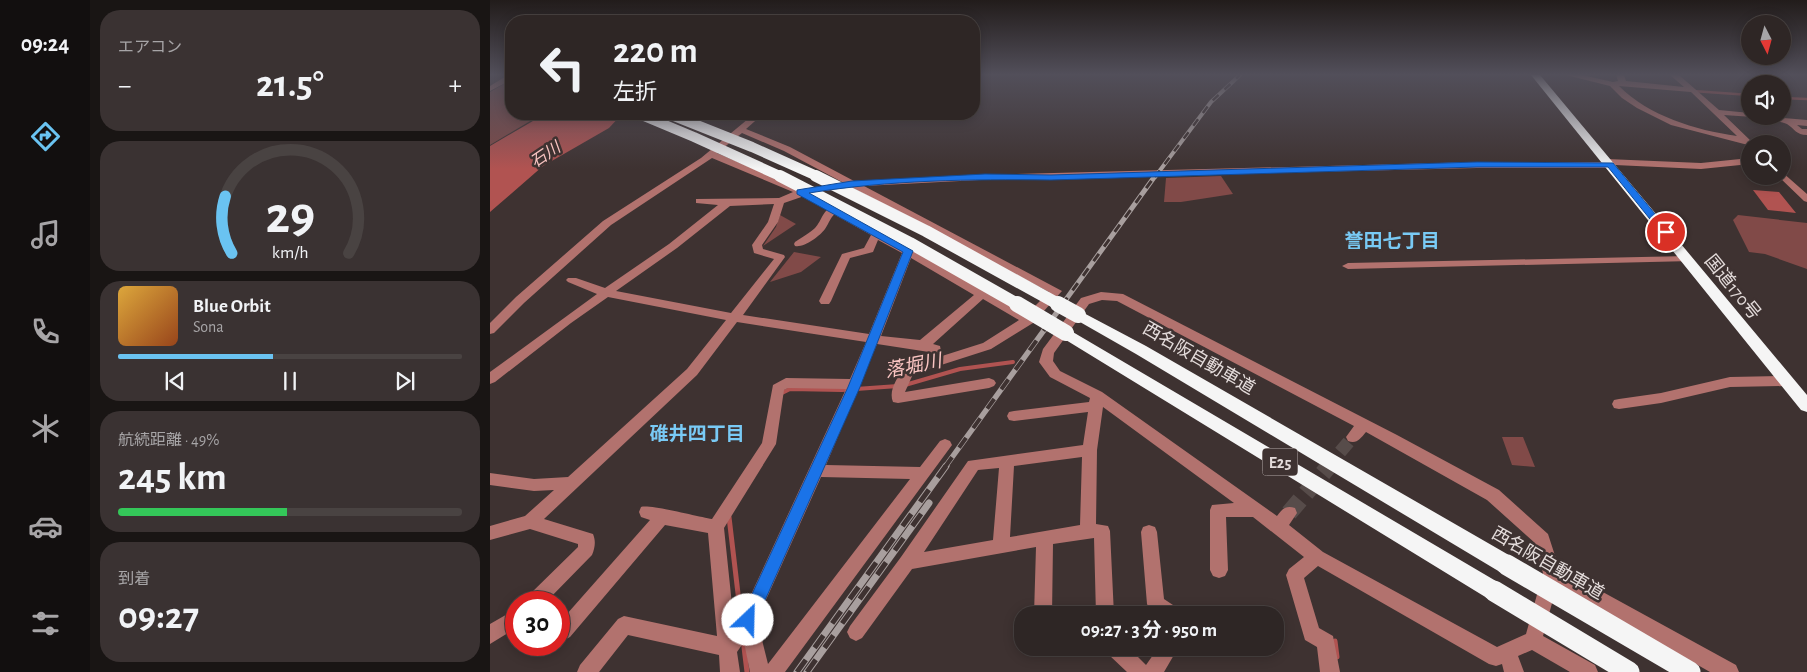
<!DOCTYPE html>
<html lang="ja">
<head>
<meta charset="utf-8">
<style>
  body { margin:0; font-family:"Alegreya Sans","Noto Sans JP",sans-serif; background:#3a3232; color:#f1f3f6; height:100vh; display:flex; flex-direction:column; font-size:19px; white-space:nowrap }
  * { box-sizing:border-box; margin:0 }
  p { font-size:16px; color:#a7a5a7 }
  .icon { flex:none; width:28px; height:28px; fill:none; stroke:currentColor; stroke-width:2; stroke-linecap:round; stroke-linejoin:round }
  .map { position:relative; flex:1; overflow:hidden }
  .details { display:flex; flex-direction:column; gap:10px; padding:10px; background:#191514; width:400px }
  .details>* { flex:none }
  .guide { position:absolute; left:15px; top:15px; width:475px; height:105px; border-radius:20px; box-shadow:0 2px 12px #0003,0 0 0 1px #494342; background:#2e2625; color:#f1f3f6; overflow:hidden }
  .needle { width:32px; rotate:174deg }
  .fabs { position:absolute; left:1251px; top:15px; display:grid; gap:10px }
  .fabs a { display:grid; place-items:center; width:50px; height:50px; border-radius:50%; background:#2e2625; box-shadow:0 2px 12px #0003,0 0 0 1px #494342; font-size:25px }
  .speed { position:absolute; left:15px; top:591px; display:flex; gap:10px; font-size:25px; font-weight:700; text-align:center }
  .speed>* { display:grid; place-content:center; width:65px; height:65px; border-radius:50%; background:#2e2625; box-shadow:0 2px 12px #0003,0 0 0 1px #494342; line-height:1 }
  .speed .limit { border:8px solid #d22; background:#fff; color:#111 }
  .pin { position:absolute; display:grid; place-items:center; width:42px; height:42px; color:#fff; margin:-21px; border:2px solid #fff; border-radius:50%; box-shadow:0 1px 5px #0007 }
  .me { position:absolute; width:55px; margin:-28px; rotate:24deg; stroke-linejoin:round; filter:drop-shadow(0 0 4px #0008) }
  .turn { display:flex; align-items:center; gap:18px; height:105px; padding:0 25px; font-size:22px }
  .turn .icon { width:65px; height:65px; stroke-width:2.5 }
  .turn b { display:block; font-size:35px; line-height:42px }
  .big { font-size:38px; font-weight:700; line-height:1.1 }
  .details .tile { flex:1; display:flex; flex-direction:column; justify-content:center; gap:8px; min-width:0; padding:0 18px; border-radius:20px; background:#3a3232 }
  .details .dial { align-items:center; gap:0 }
  .dial svg { height:130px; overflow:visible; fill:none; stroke:#494342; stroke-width:7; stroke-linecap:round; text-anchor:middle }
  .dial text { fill:#f1f3f6; stroke:none }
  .song { display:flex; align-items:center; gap:15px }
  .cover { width:60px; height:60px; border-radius:8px; background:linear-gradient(135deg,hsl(40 70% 55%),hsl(20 70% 35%)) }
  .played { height:5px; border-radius:2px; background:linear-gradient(90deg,#6ac3f1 45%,#494342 45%) }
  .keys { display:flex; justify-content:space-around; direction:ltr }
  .heat { display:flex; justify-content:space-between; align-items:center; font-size:28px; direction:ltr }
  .charge { height:8px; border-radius:4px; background:linear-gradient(90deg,#34c759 49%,#494342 0) }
  .trip { position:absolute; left:524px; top:606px; width:270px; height:50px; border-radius:20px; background:#2e2625; box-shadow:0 2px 12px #0003,0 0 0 1px #494342; font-weight:700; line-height:50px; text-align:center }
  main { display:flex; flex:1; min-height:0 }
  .tab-bar { display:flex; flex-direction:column; width:90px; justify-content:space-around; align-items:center; background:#120f0f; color:#a7a5a7 }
  .tab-bar .icon { width:35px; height:35px }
  .tab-bar .active { color:#6ac3f1 }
  .tab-bar b { font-size:22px; color:#f1f3f6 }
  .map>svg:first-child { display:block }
  .green { fill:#814a48 }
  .water { fill:#b15351 }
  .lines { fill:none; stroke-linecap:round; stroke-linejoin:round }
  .stream-far2 { stroke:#b15351; stroke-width:2.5 }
  .stream-far1 { stroke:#b15351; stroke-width:4 }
  .stream { stroke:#b15351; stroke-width:5 }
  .minor-tunnel-far1 { stroke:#574c4a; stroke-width:13; stroke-dasharray:13 7; stroke-linecap:butt }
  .minor-tunnel { stroke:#574c4a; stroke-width:17; stroke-dasharray:17 9; stroke-linecap:butt }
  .minor { fill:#b2726e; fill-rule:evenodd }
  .highway { fill:#f5f5f5; fill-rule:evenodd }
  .rail-far3-casing { stroke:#a89f9e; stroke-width:4 }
  .rail-far2-casing { stroke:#a89f9e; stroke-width:5 }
  .rail-far1-casing { stroke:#a89f9e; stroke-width:5.5 }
  .rail-casing { stroke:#a89f9e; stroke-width:7 }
  .rail-far3 { stroke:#3e3231; stroke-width:2.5; stroke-dasharray:8; stroke-linecap:butt }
  .rail-far2 { stroke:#3e3231; stroke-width:3; stroke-dasharray:9; stroke-linecap:butt }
  .rail-far1 { stroke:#3e3231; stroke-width:4; stroke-dasharray:12; stroke-linecap:butt }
  .rail { stroke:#3e3231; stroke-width:5; stroke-dasharray:15; stroke-linecap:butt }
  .highway-bridge-far3 { stroke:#f5f5f5; stroke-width:10 }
  .highway-bridge-far2 { stroke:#f5f5f5; stroke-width:12 }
  .highway-bridge-far1 { stroke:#f5f5f5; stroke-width:16 }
  .highway-bridge { stroke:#f5f5f5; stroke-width:21 }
  .route { fill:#1a73e8; stroke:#114b97 }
  .labels { text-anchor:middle; stroke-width:5; stroke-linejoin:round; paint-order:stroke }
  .far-water-label { font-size:16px; font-style:italic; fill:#fac5c2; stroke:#3e3231 }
  .shield { fill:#3e3231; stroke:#b2a9a8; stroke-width:1 }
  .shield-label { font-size:16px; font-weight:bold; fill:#e4dcdb }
  .street-label { font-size:18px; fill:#e4dcdb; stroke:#3e3231 }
  .neighbourhood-label { font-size:19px; font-weight:bold; fill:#79caf5; stroke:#3e3231 }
  .water-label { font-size:19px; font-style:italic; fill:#fac5c2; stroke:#3e3231 }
</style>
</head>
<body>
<main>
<nav class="tab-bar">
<b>09:24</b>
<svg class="icon active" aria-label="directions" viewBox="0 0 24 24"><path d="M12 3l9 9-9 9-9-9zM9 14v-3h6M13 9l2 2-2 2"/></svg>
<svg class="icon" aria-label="music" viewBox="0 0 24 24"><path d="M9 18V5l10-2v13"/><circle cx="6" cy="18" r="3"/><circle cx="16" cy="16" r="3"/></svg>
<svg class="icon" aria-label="phone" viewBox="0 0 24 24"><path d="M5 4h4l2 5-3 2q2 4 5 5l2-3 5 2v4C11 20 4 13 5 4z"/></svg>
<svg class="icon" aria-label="climate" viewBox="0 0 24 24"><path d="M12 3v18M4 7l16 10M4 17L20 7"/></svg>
<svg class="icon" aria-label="car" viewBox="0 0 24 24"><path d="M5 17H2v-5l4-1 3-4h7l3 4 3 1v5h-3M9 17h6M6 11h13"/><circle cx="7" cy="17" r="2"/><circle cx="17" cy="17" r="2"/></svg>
<svg class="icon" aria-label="filters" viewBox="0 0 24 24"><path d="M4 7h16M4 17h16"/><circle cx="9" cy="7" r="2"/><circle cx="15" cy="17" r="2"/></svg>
</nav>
<section class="details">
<div class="tile"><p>エアコン</p>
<div class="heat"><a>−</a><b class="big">21.5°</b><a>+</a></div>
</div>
<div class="tile dial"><svg viewBox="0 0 100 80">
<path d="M14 69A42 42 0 1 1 86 69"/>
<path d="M14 69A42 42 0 0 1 10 34" stroke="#6ac3f1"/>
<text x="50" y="56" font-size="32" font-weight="700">29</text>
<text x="50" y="72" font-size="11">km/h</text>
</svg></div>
<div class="tile">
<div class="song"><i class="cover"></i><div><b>Blue Orbit</b><p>Sona</p></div></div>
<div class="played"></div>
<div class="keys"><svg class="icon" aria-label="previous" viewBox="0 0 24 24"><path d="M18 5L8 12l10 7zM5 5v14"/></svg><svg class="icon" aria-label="pause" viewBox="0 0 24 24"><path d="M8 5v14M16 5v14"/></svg><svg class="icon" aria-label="next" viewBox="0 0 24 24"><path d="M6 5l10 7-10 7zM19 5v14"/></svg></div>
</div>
<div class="tile"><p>航続距離 · 49%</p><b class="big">245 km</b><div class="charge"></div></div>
<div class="tile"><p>到着</p><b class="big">09:27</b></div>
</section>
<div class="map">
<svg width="1317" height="672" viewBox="0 0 1317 672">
  <rect width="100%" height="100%" fill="#3e3231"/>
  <!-- green -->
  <path class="green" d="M21 80V114H52L0 145V92Z
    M731 176 743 194 691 202H674L676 178Z
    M290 215 306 224 273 246 286 227Z
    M1248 215 1317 223V269L1275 254 1259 252 1243 220Z
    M304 252 331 257 311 272 280 282Z
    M1012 437H1033L1045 467 1022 465Z"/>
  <!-- water -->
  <path class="water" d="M55 114H132L119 128 53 166 0 212V146Z
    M1263 190 1289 192 1306 213 1278 210Z"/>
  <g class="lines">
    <!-- stream-far2 -->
    <path class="stream-far2" d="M1203 91 1260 95
      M1292 98 1317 99"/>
    <!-- stream-far1 -->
    <path class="stream-far1" d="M415 385 470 369 523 362
      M292 393 300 389 352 390 408 386"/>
    <!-- stream -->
    <path class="stream" d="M239 517 251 619
      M253 639 257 672
      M845 641 847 657"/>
    <!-- minor-tunnel-far1 -->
    <path class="minor-tunnel-far1" d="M837 467 863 437"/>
    <!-- minor-tunnel -->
    <path class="minor-tunnel" d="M799 513 839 466"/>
    <!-- minor -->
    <path class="minor" d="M18 75H21V80L0 91V86Z
      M1076 75H1092L1123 82 1128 81 1126 75H1134L1136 81 1194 87 1180 75H1189L1229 110 1260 113V116L1263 117 1234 115 1262 142 1258 145 1181 125 1147 108 1132 98 1120 86ZM1129 86 1201 92 1247 136C1205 130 1159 116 1129 86Z
      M264 114H273L256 129 300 147 364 181 489 175 987 162H1113L1117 159 1211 163 1260 158V164L1211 169 1125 165 1120 168H987L489 180 374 186 572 291 543 323 501 349 423 374 415 392 499 378 504 380 506 383 504 386 499 388 408 403 403 402C398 390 408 378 413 368L439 360V352L387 344 336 465 430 467 450 441 455 439 460 441 462 445 295 672H260L254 642 247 652 250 672H230L229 655 138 635 109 672H87L90 665 128 619 134 616 227 636 218 533 175 525 80 637 74 640 69 638V623L160 520 151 517 149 512 151 507C160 504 209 517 222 519L272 443 283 385 296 378 360 379 376 342 247 322 207 375 54 519 103 534C106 541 105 548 102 555L56 602H35L38 596 88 547V544L40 529 0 540V526L35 516 64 490 44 491 0 485V473L44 479 78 477 197 369 236 320 118 297 81 323 5 382 0 384V372L107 294 78 282 76 280 78 278H86L115 288 179 244 228 205 206 203V199L289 198 303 192 222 158 121 225 34 303 4 333 0 334V323L26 297 113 221 211 158ZM252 133 294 151 352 182 309 191 308 188 227 153ZM361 187 559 292 537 314 355 212H348V208C333 205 333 220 325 228 320 233 312 237 305 242L304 244 305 246C314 248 330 236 335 229 339 223 341 216 347 212V216L381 235 374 248 352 254 329 301 331 304H339L341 301 360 258 383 252 388 240 412 253 379 334 253 315 295 257 294 255 273 249 272 245 288 222 294 203 323 193ZM284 204 278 222 262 245 264 253 284 259 241 313 126 291 187 248 240 206ZM421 258 484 295 430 340 391 336ZM493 299 529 320 493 343 452 356 450 346 443 344ZM298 388 356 389 252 614 244 624 234 528 286 444 294 390ZM331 477 420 479 278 664 267 620Z
      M1270 116 1317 120V126L1307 125 1312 129H1317V135C1306 135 1305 129 1297 124 1289 120 1278 122 1270 116Z
      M1292 172 1317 194V202L1314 201 1289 177 1292 176Z
      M1198 256 1203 259 1202 261 858 269 852 266 858 263Z
      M611 292 633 294 907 435 1009 490 1058 534 1069 568 1246 665 1249 672H1220L1067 585 1053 636 1105 665 1108 672H1080L1042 650 1028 656 1034 672H1014L1012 664 1006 666 999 664 828 566 814 578 829 628 843 636 850 672H830L827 647 815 640 796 575 799 569 814 557 763 517H736L738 570 735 576 729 578 723 576 720 570V510L722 505 744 503 613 407 607 450 606 524 618 526 620 531 624 615H606L604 538 563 544 562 615H544L546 547 422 569 372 638 366 641 360 638 357 632 360 626 411 557 478 461 593 445 598 412 524 421 519 420 517 416 519 412 524 411 599 402 600 398 560 377 549 362 553 349 591 298ZM612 300 627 301 864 426 856 437 858 441C867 444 870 439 876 432L997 500 1045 543 1053 573 1036 634 1007 647 833 552 799 525 807 513 805 508C796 505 792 509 787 516L612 392 570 371 563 361 564 353 599 304ZM592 457 590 525 520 537 524 466ZM509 468 503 540 434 552 488 470Z
      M1296 376 1301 378 1303 381 1301 384 1296 386 1240 387 1171 403 1129 409 1124 408 1122 404 1124 400 1129 399 1171 393 1240 377Z
      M659 525 665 527 667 532 674 599 689 609 692 615C678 615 663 618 657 604L651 532 653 527Z
      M26 609V628L0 644V624Z
      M617 648H639L656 665 668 648H688L674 672H637L619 655Z"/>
    <!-- highway -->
    <path class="highway" d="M1041 75H1050L1317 395V412L1311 410Z
      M588 310 656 346 1024 558 1027 565 1024 572 1017 574 1010 572 646 354 583 318 581 315 583 312Z
      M576 328 1011 584 1014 591 1011 598 1004 601 997 598 571 337 569 333 571 329Z"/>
    <!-- rail-far3 casing -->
    <g class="rail-far3-casing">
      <path id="rail-far3" d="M665 177 721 102 750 75"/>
    </g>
    <!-- rail-far2 casing -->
    <g class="rail-far2-casing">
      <path id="rail-far2" d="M572 305 665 176"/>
    </g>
    <!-- rail-far1 casing -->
    <g class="rail-far1-casing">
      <path id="rail-far1" d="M455 467 573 304"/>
    </g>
    <!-- rail casing -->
    <g class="rail-casing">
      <path id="rail" d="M307 672 456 466
        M317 672 439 503"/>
    </g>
    <!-- rail-far3 -->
    <use href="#rail-far3" class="rail-far3"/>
    <!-- rail-far2 -->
    <use href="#rail-far2" class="rail-far2"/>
    <!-- rail-far1 -->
    <use href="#rail-far1" class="rail-far1"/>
    <!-- rail -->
    <use href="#rail" class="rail"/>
    <!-- highway-bridge-far3 -->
    <path class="highway-bridge-far3" d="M149 114 204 137 292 177
      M179 114 262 147 329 177"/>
    <!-- highway-bridge-far2 -->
    <path class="highway-bridge-far2" d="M290 176 420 243 529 305
      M326 176 436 231 570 305"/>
    <!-- highway-bridge-far1 -->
    <path class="highway-bridge-far1" d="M527 304 576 333
      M568 304 588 315"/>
    <!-- highway-bridge -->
    <path class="highway-bridge" d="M1017 565 1200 672
      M1004 591 1139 672"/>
  </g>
  <!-- sky -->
  <linearGradient id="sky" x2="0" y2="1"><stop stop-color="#221c1b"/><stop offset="0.44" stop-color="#524f5a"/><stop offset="1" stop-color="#524f5a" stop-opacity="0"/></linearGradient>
  <rect width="1317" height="169" fill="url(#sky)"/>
  <!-- route -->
  <path class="route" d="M987 162 1123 163 1180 232 1176 235 1172 234 1118 167H987L561 180C481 179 399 180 319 193L423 251 370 387 264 625 258 628 252 625 250 620 358 387 413 252 307 194V190L362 181 495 174 561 175Z"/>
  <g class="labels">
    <!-- far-water labels -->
    <g class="far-water-label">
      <text transform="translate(55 154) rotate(-34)" y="6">石川</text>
    </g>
    <!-- shield labels -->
    <rect class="shield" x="772.5" y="448.5" width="35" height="27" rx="4"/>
    <g class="shield-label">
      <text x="790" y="468">E25</text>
    </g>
    <!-- street labels -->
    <g class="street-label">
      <text transform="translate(1243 287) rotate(51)" y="6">国道170号</text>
      <text transform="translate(709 358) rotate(30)" y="6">西名阪自動車道</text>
      <text transform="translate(1058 563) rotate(30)" y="6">西名阪自動車道</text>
    </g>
    <!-- neighbourhood labels -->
    <g class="neighbourhood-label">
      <text x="902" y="247">誉田七丁目</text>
      <text x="207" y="440">碓井四丁目</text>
    </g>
    <!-- water labels -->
    <g class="water-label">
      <text transform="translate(423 365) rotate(-11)" y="7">落堀川</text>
    </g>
  </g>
</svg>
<div class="fabs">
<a><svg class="needle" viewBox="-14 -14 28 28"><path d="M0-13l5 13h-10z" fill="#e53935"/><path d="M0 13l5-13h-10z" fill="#a7a5a7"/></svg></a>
<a><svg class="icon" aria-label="sound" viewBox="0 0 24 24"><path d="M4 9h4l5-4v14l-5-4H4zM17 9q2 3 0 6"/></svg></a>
<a><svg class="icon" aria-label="search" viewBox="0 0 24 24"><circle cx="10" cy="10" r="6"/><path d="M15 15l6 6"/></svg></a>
</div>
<div class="speed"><div class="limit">30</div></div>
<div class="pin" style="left:1176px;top:232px;background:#d93025"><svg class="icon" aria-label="arrive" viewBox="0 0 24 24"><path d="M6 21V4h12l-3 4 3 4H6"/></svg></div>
<svg class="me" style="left:258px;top:620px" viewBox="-20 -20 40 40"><circle r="19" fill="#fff"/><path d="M0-13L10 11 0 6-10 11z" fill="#1a73e8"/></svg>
<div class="trip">09:27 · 3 分 · 950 m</div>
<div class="guide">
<div class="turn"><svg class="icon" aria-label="left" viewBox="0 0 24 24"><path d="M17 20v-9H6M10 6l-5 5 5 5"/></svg><div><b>220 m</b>左折</div></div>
</div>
</div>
</main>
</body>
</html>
